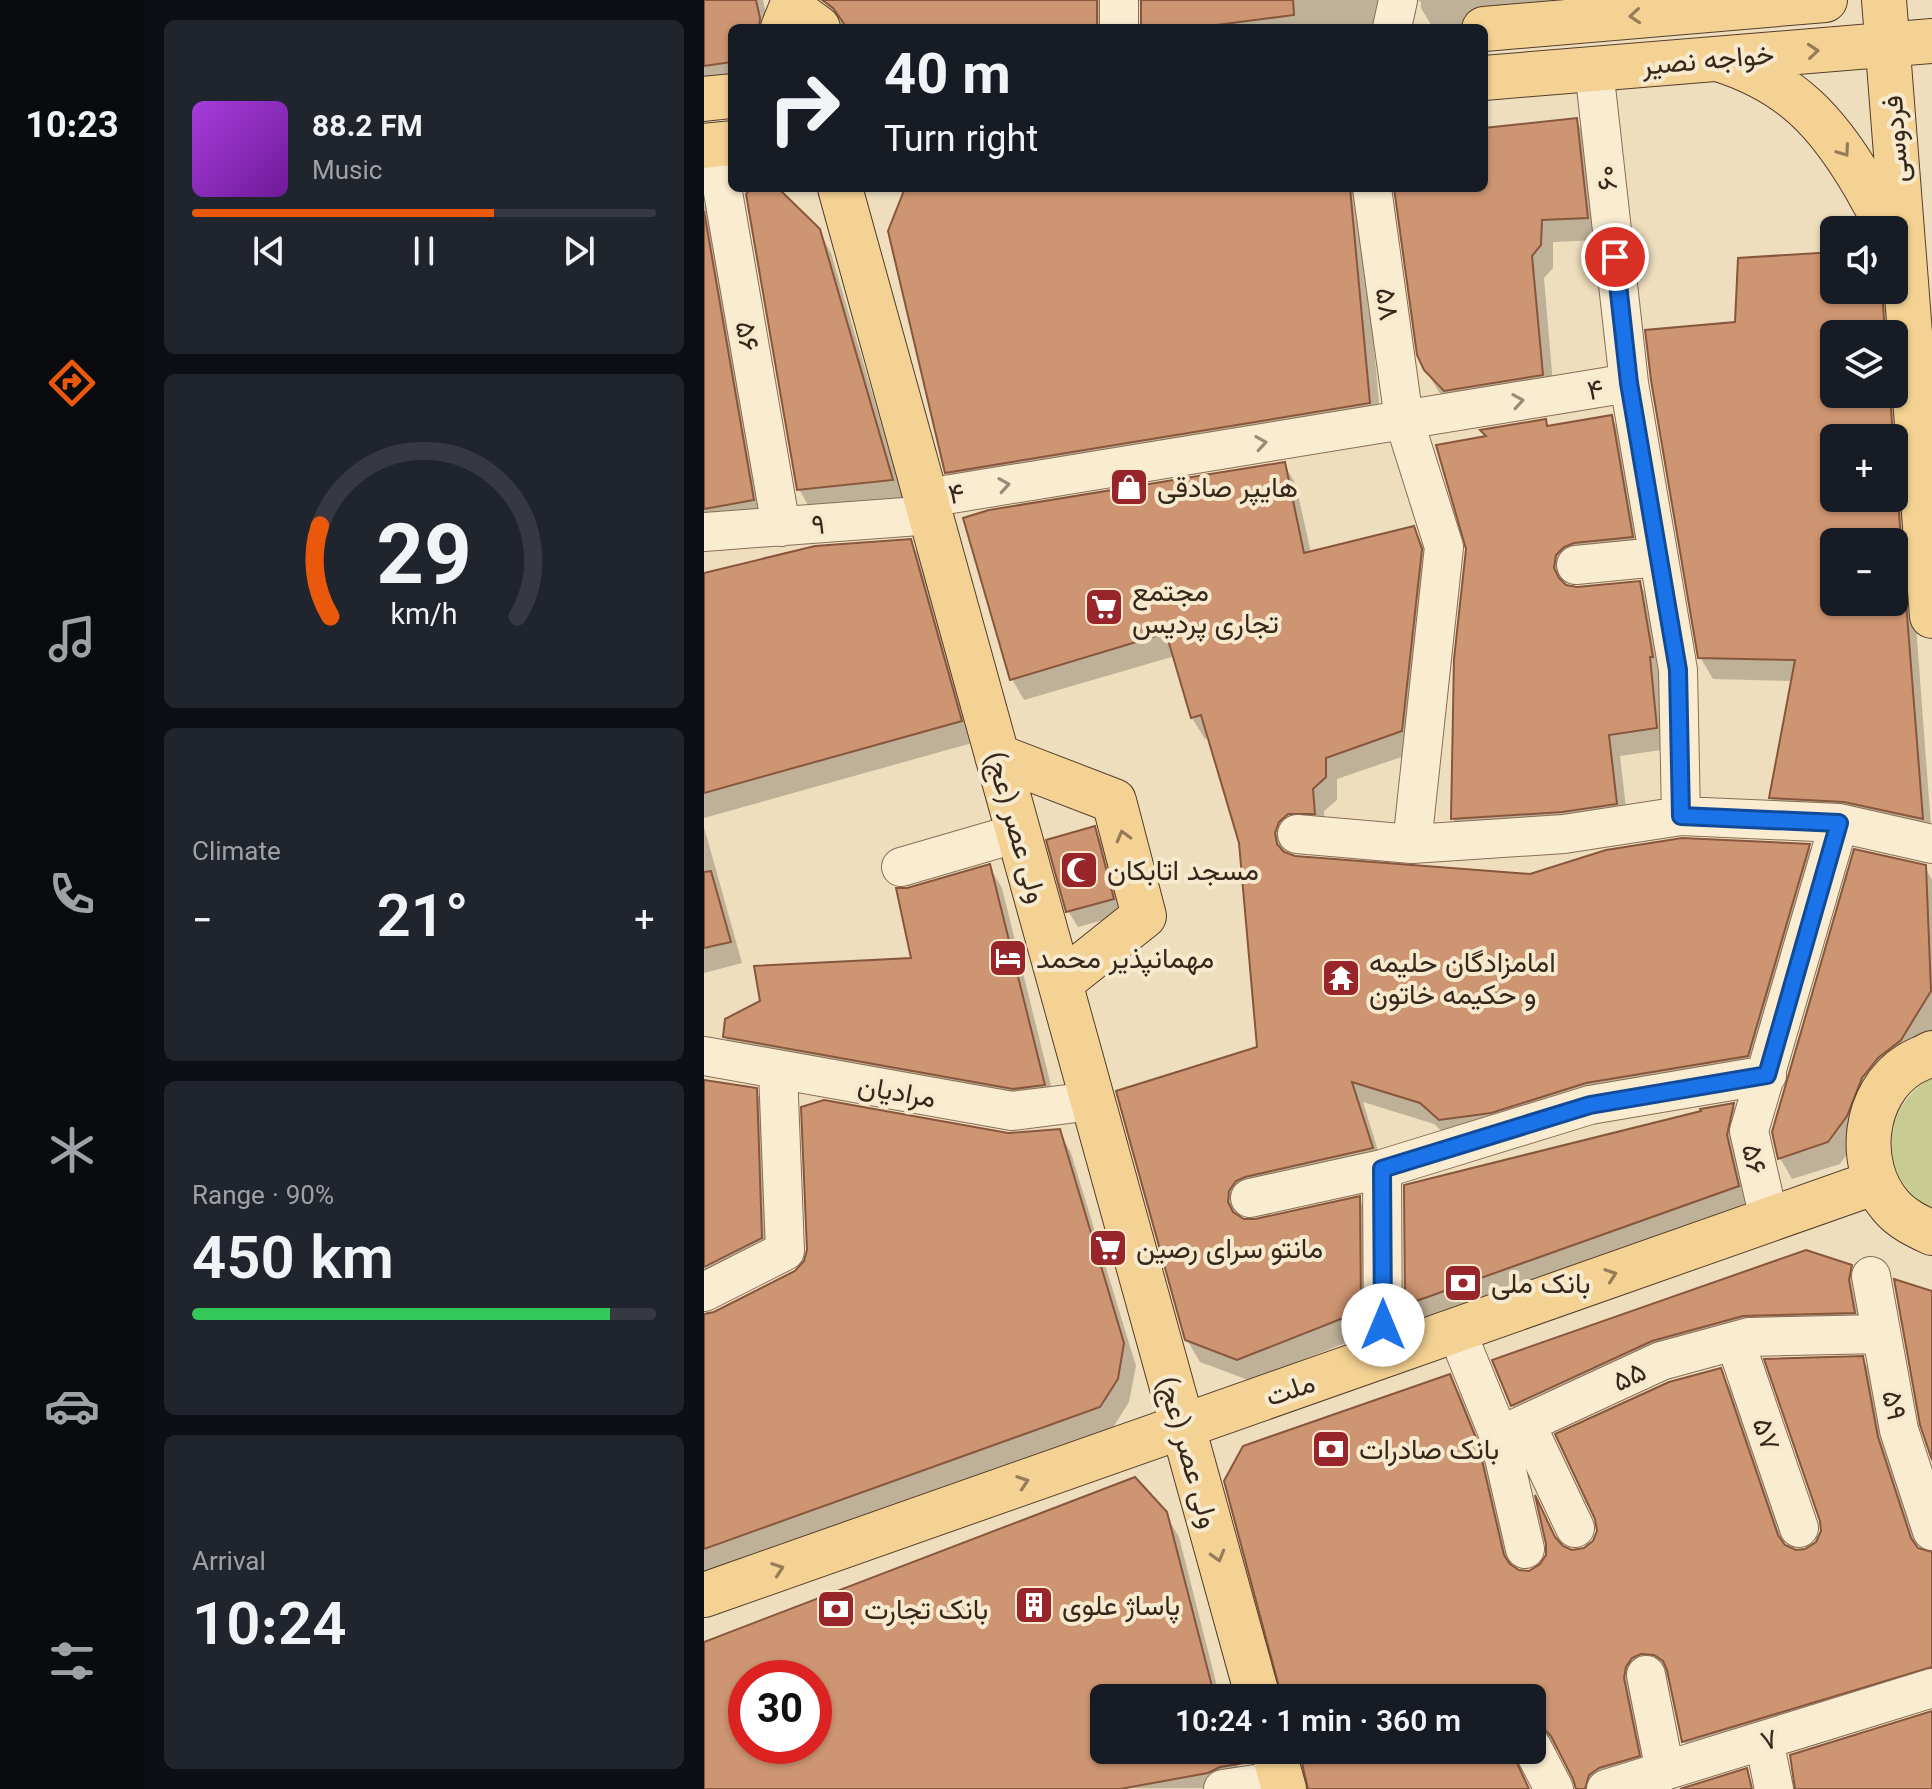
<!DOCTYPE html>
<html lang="en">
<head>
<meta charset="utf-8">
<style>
  body { margin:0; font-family:Georgia,Vazirmatn,serif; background:#20242c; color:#f1f3f6; height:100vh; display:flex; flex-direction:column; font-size:30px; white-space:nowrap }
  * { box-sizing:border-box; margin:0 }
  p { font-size:26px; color:#9ea1a6 }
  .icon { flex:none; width:44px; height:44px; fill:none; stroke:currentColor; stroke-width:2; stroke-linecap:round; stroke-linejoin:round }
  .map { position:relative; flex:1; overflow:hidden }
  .side { display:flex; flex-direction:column; gap:20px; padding:20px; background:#0d0f14; width:560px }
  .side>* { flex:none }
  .hud { position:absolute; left:24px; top:24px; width:760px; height:168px; border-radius:12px; box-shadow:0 2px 6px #0004; background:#171b24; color:#f1f3f6; overflow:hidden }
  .fabs { position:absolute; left:1116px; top:216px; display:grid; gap:16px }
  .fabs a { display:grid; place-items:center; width:88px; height:88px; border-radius:12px; background:#171b24; box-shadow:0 2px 6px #0004; font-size:40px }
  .speed { position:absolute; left:24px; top:1660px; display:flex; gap:16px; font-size:40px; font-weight:700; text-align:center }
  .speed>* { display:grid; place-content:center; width:104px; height:104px; border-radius:50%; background:#171b24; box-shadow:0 2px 6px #0004; line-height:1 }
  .speed .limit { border:12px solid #d22; background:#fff; color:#111 }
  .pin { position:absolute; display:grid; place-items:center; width:68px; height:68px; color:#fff; margin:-34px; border:4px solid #fff; border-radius:50%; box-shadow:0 2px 8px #0007 }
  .me { position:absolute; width:88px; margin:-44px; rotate:0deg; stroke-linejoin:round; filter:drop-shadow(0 0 6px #0008) }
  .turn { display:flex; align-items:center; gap:28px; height:168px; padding:0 24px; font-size:36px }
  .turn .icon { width:104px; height:104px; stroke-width:2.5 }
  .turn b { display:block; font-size:56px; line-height:68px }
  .big { font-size:60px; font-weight:600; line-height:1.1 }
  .side .widget { flex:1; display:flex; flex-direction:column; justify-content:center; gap:12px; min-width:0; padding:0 28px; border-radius:12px; background:#20242c }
  .side .dial { align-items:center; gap:0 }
  .dial svg { height:208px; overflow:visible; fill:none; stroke:#363941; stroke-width:7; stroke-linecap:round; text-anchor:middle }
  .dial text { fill:#f1f3f6; stroke:none }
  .song { display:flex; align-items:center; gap:24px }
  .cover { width:96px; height:96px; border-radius:12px; background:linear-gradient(135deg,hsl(280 70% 55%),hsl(280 70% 35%)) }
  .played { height:8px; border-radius:4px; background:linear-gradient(90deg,#ea580c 65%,#363941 65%) }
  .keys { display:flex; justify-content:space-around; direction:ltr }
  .heat { display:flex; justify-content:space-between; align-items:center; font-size:44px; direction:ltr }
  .charge { height:12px; border-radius:6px; background:linear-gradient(90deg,#34c759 90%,#363941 0) }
  .trip { position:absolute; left:386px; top:1684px; width:456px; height:80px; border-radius:12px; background:#171b24; box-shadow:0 2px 6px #0004; font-weight:600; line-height:80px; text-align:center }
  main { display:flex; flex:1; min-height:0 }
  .tabs { display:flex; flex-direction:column; width:144px; justify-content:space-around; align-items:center; background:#090b0e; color:#9ea1a6 }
  .tabs .icon { width:56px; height:56px }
  .tabs .on { color:#ea580c }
  .tabs b { font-size:36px; color:#f1f3f6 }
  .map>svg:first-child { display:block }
  .green { fill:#c8cc92 }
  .shadow { fill:#0003; fill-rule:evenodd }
  .building { fill:#ce9572; stroke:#87563c; stroke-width:2; fill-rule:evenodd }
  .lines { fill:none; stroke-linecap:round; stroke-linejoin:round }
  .minor-casing { stroke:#876e56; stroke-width:40 }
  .major-casing { stroke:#543d2b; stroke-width:46 }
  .minor { stroke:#f9ecd1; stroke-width:38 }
  .major { stroke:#f4d293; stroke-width:44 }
  .oneway { stroke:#957c57 }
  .oneway2 { stroke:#988a76 }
  .route-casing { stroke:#114b97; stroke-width:20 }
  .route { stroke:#1a73e8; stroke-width:14 }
  .labels { text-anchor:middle; stroke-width:8; stroke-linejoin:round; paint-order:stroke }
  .street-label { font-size:28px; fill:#36271b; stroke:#f6e9cd }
  .poi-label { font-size:28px; fill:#36271b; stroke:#f6e9cd; text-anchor:start }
</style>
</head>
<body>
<main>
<nav class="tabs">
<b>10:23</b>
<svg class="icon on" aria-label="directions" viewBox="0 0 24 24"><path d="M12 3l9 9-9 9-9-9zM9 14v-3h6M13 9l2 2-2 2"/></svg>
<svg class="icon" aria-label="music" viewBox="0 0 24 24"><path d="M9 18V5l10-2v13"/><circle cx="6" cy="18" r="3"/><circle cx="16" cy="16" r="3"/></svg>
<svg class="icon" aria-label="phone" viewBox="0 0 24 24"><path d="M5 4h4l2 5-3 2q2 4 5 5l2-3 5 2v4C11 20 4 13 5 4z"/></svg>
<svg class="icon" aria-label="climate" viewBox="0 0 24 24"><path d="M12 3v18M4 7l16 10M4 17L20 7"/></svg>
<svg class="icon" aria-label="car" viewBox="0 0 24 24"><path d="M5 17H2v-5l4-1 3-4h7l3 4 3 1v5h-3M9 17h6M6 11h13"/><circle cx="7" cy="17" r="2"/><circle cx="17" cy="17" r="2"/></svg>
<svg class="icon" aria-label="filters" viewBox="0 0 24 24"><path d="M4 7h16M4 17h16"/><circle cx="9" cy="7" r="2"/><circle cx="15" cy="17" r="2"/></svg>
</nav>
<section class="side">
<div class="widget">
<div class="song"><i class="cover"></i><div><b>88.2 FM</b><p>Music</p></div></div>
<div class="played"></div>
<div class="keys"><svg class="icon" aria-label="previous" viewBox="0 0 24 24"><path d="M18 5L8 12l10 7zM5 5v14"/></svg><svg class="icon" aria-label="pause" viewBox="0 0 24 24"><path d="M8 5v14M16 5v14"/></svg><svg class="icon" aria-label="next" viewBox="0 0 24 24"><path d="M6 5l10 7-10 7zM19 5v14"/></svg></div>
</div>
<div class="widget dial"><svg viewBox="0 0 100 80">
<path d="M14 69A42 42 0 1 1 86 69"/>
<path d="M14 69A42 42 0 0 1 10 34" stroke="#ea580c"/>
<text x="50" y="56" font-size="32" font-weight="700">29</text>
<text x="50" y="72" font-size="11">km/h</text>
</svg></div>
<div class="widget"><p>Climate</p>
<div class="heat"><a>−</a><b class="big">21°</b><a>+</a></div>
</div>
<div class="widget"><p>Range · 90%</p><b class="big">450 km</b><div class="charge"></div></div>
<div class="widget"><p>Arrival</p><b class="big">10:24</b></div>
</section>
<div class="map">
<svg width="1228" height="1789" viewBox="0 0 1228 1789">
  <rect width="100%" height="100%" fill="#efdebe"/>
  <!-- green -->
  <path class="green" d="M1228 1078V1209C1174 1180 1174 1107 1228 1078Z"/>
  <!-- shadow -->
  <path class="shadow" d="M0 0H59L65 28H28V85L0 88Z
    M120 0H425L404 28H141L132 21Z
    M431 0H710L682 26 665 28H438L439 2Z
    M713 0H984L838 12 736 28H729L717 8V2Z
    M872 120 885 142 896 240 849 242V268L840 278 850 396 754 412 735 392 721 369 691 189 681 188H780V130Z
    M203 188H676L658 214 677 425 256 494 243 472Z
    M0 204 9 219 61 521 0 532Z
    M114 230 127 253 200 501 107 511 95 489Z
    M1130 254V290H1187L1228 840 1080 819 1067 798 1089 681 1009 679 996 657 1033 324ZM1130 334H1190V394H1130ZM1130 438H1190V498H1130ZM1130 542H1190V602H1130Z
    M907 417 920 439 940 559 864 578 862 587 873 589 935 583 948 605 964 749 916 756 924 825 762 840 749 819 783 438 779 431 841 421 845 428Z
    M580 464 592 485 607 553 709 529 722 550 709 753 633 779V800L620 811 622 835 586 844 583 855 591 858 826 876 1105 846 1117 867 1056 1077 749 1141 730 1124 659 1102 680 1170 537 1213 536 1219 551 1221 655 1199 667 1220 668 1332 547 1381 496 1362 483 1340 555 1048 537 843 506 738 501 739 488 718 471 656 320 700 308 679Z
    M206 541 219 563 268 743 0 818V575Z
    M0 827 38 963 0 973Z
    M390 829 399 845 418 915 374 927 364 911Z
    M285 866 298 888 352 1106 34 1058 21 1037 209 960Z
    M1221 867 1228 880V1032L1136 1164 1088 1179 1076 1158Z
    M0 1081 51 1090 64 1112 70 1260 0 1296Z
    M1029 1105 1042 1126 1046 1208 715 1326 703 1305 702 1187Z
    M355 1131 367 1153 432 1366 425 1402 408 1429 0 1575V1315L11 1314 92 1272 304 1135Z
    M1147 1267 1160 1289 1162 1334 1052 1337 821 1427 808 1405 790 1361Z
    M1158 1358 1171 1380 1186 1460 1215 1551 1228 1554V1690L992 1763 980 1742 967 1678 950 1675 947 1777 909 1789H874L855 1750 843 1746 821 1758 817 1770 824 1789H605L596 1750H828V1698H579L745 1376 758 1398 785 1466 809 1569 826 1573 838 1566 844 1555 836 1508 855 1544 868 1552 880 1550 890 1542 1016 1370 1028 1392 1082 1547 1091 1552 1102 1551 1114 1543 1119 1532Z
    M461 1513 475 1537 516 1698H400V1750H530L539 1788 0 1789V1644ZM42 1678H110V1746H42Z"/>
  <!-- building -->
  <path class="building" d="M0 0H52L56 18 55 28H28V62L0 66Z
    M118 0H393V28H143L129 8Z
    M437 0H589L590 15 490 28H437Z
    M873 118 884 218 838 220 837 245 828 256 839 375 740 391 720 370 713 355 690 188H780V128Z
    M74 188 116 229 189 480 93 490 42 194 46 189Z
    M201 188H646L666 403 241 473 184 231Z
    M0 211 50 500 0 509Z
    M1130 252V290H1178L1181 334H1130V394H1186L1189 438H1130V498H1194L1197 542H1130V602H1202L1219 819 1140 802 1065 798 1091 660 994 658 947 380 941 330 1031 322 1034 258Z
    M908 415 929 537 870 543 860 547 852 555 850 568 855 578 862 585 873 587 936 581 949 657H946L953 728 905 735 913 804 858 812 747 819 750 659 762 549 732 445 782 436 776 430 842 419 843 426Z
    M581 462 600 553 710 526 718 549 698 731 622 758V777L609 789 611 814H584L575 822 571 833 573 844 580 852 591 856 826 874 902 850 978 838 1106 844 1044 1056 882 1083 787 1113 735 1120 716 1103 648 1082 669 1148 541 1177 532 1181 525 1191 524 1202 529 1212 540 1219H551L656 1196 657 1311 533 1360 481 1340 412 1091 553 1047 535 843 497 715 487 718 462 633 306 680 259 518 285 510Z
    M207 539 258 721 0 793V573L111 546Z
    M391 826 410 899 362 912 342 840Z
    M1150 849 1222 865 1227 991 1197 1040 1174 1058 1158 1078 1143 1116 1124 1142 1074 1159 1068 1132Z
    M286 864 341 1085 309 1089 19 1037 21 1019 56 1001 50 966 207 958 192 888H203Z
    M7 871 27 942 0 948V872Z
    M0 1080 53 1088 58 1238 0 1267Z
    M120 1100 304 1133 356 1129 420 1343 414 1379 396 1407 0 1549V1314L10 1312 91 1271 100 1261 103 1250 97 1107Z
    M1030 1103 1023 1135 1035 1186 701 1305 700 1185 997 1111 996 1109Z
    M1102 1250 1148 1265 1145 1280 1151 1313 1039 1316 948 1341 807 1406 788 1360Z
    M1190 1279 1228 1291V1460L1216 1425Z
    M1159 1356 1174 1437 1207 1538 1214 1548 1228 1552V1667L978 1742 963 1670 959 1661 950 1655 937 1654 928 1658 922 1667 920 1678 936 1756 895 1768 885 1775 881 1789H872L869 1779 847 1736 839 1728 828 1725V1698H578L520 1481 539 1446 746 1374 774 1443 800 1555 806 1564 815 1570 825 1571 836 1564 842 1555V1544L831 1495 851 1537 859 1546 868 1550 880 1548 889 1541 893 1531 891 1519 851 1434 965 1382 1017 1368 1074 1535 1081 1545 1092 1550 1101 1549 1112 1542 1117 1531 1116 1521 1060 1359Z
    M431 1477 463 1512 511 1698H400V1750H545L547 1762 516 1767 504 1773 416 1789H0V1642ZM42 1678H110V1746H42Z
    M1228 1711V1789H1091L1086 1755Z
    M595 1750H807L825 1789H604Z
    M1043 1768 1048 1789H976Z"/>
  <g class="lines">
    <!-- minor casing -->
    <g class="minor-casing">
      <path id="minor" d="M415 28V0
        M688 28 694 0
        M890 69 925 383 974 670 977 816 1135 823 1228 844
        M11 146 77 527
        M668 188 700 420 740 547 708 844
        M223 498 925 383
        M0 532 228 515
        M872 565 954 557
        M593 834 708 844 860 834 977 816
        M197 867 314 833
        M0 1056 308 1111 388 1101
        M678 1169 679 1356
        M546 1198 678 1169 886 1105 1063 1075
        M1065 1219 1045 1131 1135 823
        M1167 1276 1195 1430 1228 1531
        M0 1292 81 1251 74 1071
        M752 1330 795 1436 957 1361 1045 1337 1176 1334
        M1031 1341 1095 1528
        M822 1424 871 1528
        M795 1436 821 1549
        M942 1675 961 1771
        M1060 1740 1070 1789
        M828 1747 850 1789
        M519 1789 577 1780
        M902 1789 1228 1688"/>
    </g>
    <!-- major casing -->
    <g class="major-casing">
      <path id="major" d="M1180 0 1228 616
        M79 28 87 8 114 28
        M780 29 1121 0
        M1014 59C1087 82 1123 121 1161 186 1169 201 1178 215 1185 230
        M780 78 1228 41
        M0 99 28 96
        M0 146 28 143
        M136 188 554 1698
        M293 756 410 801 440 916 356 983
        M1228 1053C1221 1057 1213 1060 1206 1064 1159 1093 1151 1165 1187 1206 1198 1219 1213 1226 1228 1233
        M0 1595 1172 1182
        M569 1750 580 1789"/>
    </g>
    <!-- minor -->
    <use href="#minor" class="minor"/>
    <!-- major -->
    <use href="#major" class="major"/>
  </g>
  <!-- one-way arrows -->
  <defs><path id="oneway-chevron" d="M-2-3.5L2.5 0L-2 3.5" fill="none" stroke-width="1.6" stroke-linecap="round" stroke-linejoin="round" transform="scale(2)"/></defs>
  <g class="oneway">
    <use href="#oneway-chevron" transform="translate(931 16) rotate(175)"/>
    <use href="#oneway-chevron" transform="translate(1109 51) rotate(-5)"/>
    <use href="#oneway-chevron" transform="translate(1140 151) rotate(55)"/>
    <use href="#oneway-chevron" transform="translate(419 836) rotate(-105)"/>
    <use href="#oneway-chevron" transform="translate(907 1275) rotate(-19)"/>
    <use href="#oneway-chevron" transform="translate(319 1482) rotate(-19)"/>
    <use href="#oneway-chevron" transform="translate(514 1556) rotate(74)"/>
    <use href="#oneway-chevron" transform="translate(74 1569) rotate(-19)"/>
  </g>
  <g class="oneway2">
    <use href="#oneway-chevron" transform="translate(814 401) rotate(-9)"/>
    <use href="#oneway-chevron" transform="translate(557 443) rotate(-9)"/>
    <use href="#oneway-chevron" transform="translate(300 485) rotate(-9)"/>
  </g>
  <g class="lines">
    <!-- route casing -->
    <g class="route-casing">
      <path id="route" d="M679 1325 678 1169 886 1105 1063 1075 1135 823 977 816 974 670 925 383 911 257"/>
    </g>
    <!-- route -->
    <use href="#route" class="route"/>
  </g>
  <!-- icons -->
  <defs>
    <g id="shop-square" transform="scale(2)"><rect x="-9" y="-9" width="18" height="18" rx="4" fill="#97252a" stroke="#f6e9cd"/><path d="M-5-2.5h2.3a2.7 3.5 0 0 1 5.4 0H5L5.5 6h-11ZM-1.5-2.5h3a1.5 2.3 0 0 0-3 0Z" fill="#fff"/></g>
    <g id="supermarket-square" transform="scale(2)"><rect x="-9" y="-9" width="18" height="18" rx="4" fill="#97252a" stroke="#f6e9cd"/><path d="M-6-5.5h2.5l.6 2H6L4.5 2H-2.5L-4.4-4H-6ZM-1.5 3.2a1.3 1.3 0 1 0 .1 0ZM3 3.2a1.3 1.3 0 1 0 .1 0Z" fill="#fff"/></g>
    <g id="mosque-square" transform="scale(2)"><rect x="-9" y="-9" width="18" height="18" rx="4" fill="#97252a" stroke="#f6e9cd"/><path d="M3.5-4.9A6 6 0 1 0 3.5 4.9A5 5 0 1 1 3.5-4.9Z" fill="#fff"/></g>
    <g id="hotel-square" transform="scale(2)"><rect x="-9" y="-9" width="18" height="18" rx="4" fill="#97252a" stroke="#f6e9cd"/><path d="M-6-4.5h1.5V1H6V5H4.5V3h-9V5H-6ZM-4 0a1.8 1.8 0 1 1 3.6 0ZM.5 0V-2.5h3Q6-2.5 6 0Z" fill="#fff"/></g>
    <g id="temple-square" transform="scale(2)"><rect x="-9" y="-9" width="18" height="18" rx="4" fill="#97252a" stroke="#f6e9cd"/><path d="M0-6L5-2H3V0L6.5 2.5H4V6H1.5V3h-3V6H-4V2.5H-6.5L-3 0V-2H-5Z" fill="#fff"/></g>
    <g id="bank-square" transform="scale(2)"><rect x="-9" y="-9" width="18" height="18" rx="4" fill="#97252a" stroke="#f6e9cd"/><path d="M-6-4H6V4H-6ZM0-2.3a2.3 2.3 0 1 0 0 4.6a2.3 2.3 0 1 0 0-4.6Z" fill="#fff"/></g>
    <g id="building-square" transform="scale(2)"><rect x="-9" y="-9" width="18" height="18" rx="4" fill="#97252a" stroke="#f6e9cd"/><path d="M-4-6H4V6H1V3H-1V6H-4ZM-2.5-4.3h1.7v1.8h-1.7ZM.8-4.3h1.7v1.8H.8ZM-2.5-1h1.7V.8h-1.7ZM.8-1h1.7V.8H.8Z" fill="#fff"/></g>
  </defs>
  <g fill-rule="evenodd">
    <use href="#shop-square" x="425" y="487"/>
    <use href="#supermarket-square" x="400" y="607"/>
    <use href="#mosque-square" x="375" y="870"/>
    <use href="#hotel-square" x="304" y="958"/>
    <use href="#temple-square" x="637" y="978"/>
    <use href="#supermarket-square" x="404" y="1248"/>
    <use href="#bank-square" x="759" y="1283"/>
    <use href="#bank-square" x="627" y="1449"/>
    <use href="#building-square" x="330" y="1605"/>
    <use href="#bank-square" x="132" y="1609"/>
  </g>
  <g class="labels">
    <!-- street labels -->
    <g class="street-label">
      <text transform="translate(1004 59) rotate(-5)" y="10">خواجه نصیر</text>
      <text transform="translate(1191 139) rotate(-94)" y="10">فردوسی</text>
      <text transform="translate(902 178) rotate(-96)" y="10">۶۰</text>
      <text transform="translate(684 304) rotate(82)" y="10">۵۸</text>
      <text transform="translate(44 336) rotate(80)" y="10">۵۶</text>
      <text transform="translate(891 389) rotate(-9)" y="10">۴</text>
      <text transform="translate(252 493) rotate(-9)" y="10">۴</text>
      <text transform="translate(114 524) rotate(-5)" y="10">۹</text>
      <text transform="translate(313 827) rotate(74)" y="10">ولی عصر (عج)</text>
      <text transform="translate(193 1091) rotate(10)" y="10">مرادیان</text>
      <text transform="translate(1051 1159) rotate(77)" y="10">۵۶</text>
      <text transform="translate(925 1376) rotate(-25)" y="10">۵۵</text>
      <text transform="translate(586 1389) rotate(-19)" y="10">ملت</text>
      <text transform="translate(1191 1405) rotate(78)" y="10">۵۹</text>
      <text transform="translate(1063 1434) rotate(71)" y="10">۵۷</text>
      <text transform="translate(485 1452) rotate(74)" y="10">ولی عصر (عج)</text>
      <text transform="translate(1065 1739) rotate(-17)" y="10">۷</text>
    </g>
    <!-- poi labels -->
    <g class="poi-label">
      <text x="453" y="497">هایپر صادقی</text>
      <text x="428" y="601">مجتمع<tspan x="428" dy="32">تجاری پردیس</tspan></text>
      <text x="403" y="880">مسجد اتابکان</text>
      <text x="332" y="968">مهمانپذیر محمد</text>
      <text x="665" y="972">امامزادگان حلیمه<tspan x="665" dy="32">و حکیمه خاتون</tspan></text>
      <text x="432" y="1258">مانتو سرای رصین</text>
      <text x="787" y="1293">بانک ملی</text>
      <text x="655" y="1459">بانک صادرات</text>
      <text x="358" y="1615">پاساژ علوی</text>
      <text x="160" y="1619">بانک تجارت</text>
    </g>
  </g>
</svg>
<div class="fabs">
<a><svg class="icon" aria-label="sound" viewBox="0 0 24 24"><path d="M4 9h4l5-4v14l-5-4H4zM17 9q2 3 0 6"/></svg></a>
<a><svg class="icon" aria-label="layers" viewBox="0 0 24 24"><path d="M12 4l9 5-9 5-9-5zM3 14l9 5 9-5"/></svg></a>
<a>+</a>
<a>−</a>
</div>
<div class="speed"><div class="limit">30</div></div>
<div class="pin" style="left:911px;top:257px;background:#d93025"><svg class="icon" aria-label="arrive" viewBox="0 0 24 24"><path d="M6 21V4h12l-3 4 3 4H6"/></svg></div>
<svg class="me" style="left:679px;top:1325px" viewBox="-20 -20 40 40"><circle r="19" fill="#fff"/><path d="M0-13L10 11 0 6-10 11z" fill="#1a73e8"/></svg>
<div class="trip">10:24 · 1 min · 360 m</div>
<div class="hud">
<div class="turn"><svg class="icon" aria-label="right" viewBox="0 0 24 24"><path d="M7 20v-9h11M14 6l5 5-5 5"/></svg><div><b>40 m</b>Turn right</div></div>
</div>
</div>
</main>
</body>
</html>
